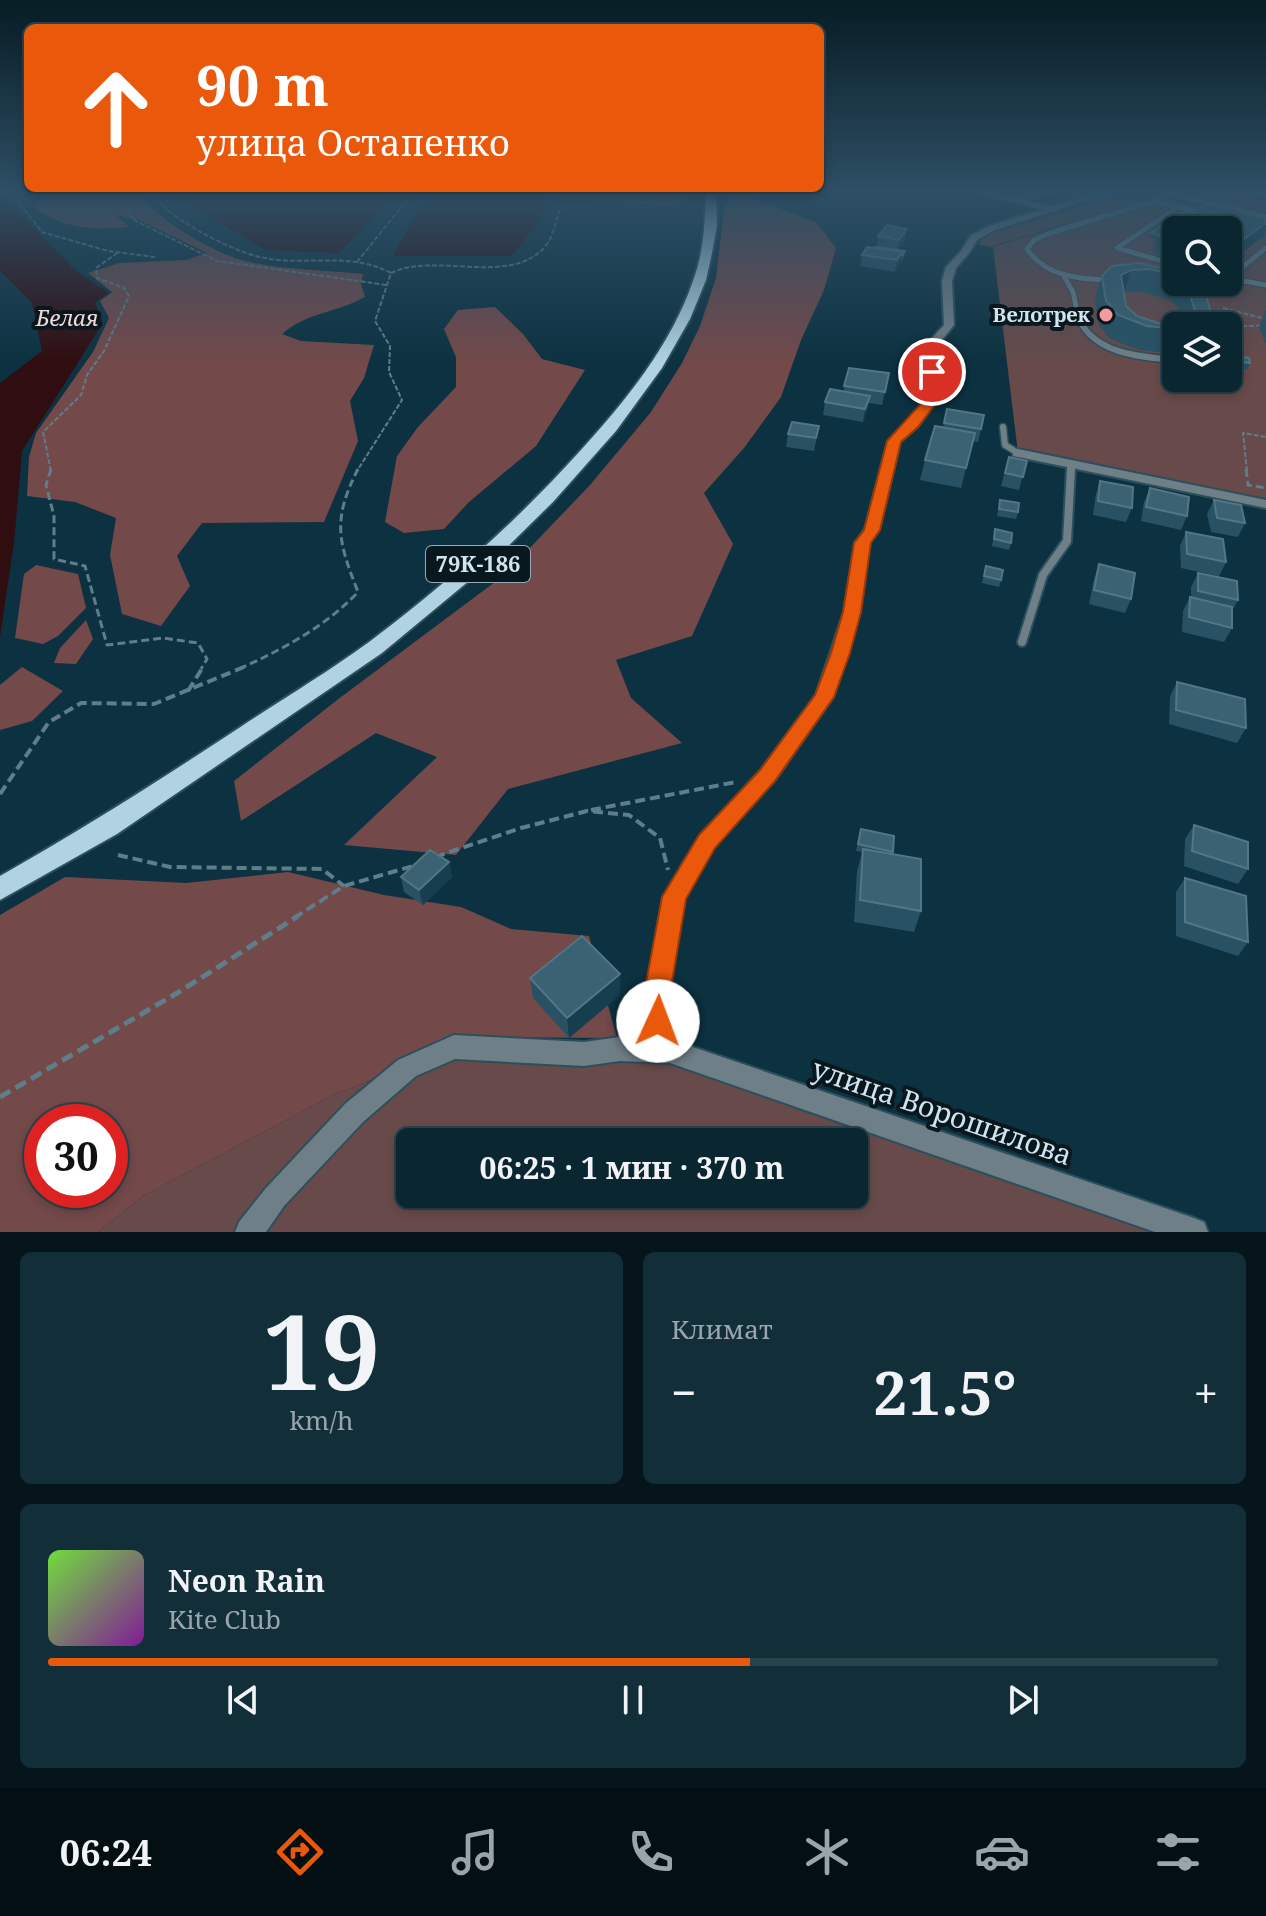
<!DOCTYPE html>
<html lang="ru">
<head>
<meta charset="utf-8">
<style>
  body { margin:0; font-family:"Noto Serif",serif; background:#122e39; color:#f1f3f6; height:100vh; display:flex; flex-direction:column; font-size:30px; white-space:nowrap }
  * { box-sizing:border-box; margin:0 }
  p { font-size:26px; color:#99a5ab }
  .icon { flex:none; width:44px; height:44px; fill:none; stroke:currentColor; stroke-width:2; stroke-linecap:round; stroke-linejoin:round }
  .map { position:relative; height:1232px; overflow:hidden }
  .sheet { display:flex; flex-direction:column; gap:20px; padding:20px; background:#05151b; flex:1 }
  .sheet>* { flex:none }
  .guide { position:absolute; left:24px; top:24px; width:800px; height:168px; border-radius:12px; box-shadow:0 4px 12px #0003,0 0 0 2px #29434d; background:#ea580c; color:#fff; overflow:hidden }
  .buttons { position:absolute; left:1162px; top:216px; display:grid; gap:16px }
  .buttons a { display:grid; place-items:center; width:80px; height:80px; border-radius:12px; background:#092631; box-shadow:0 4px 12px #0003,0 0 0 2px #29434d; font-size:40px }
  .speed { position:absolute; left:24px; top:1104px; display:flex; gap:16px; font-size:40px; font-weight:700; text-align:center }
  .speed>* { display:grid; place-content:center; width:104px; height:104px; border-radius:50%; background:#092631; box-shadow:0 4px 12px #0003,0 0 0 2px #29434d; line-height:1 }
  .speed .limit { border:12px solid #d22; background:#fff; color:#111 }
  .pin { position:absolute; display:grid; place-items:center; width:68px; height:68px; color:#fff; margin:-34px; border:4px solid #fff; border-radius:50%; box-shadow:0 2px 8px #0007 }
  .me { position:absolute; width:88px; margin:-44px; rotate:2deg; stroke-linejoin:round; filter:drop-shadow(0 0 6px #0008) }
  .turn { display:flex; align-items:center; gap:28px; height:168px; padding:0 40px; font-size:36px }
  .turn .icon { width:104px; height:104px; stroke-width:2.5 }
  .turn b { display:block; font-size:56px; line-height:68px }
  .big { font-size:60px; font-weight:700; line-height:1.1 }
  .sheet .card { flex:1; display:flex; flex-direction:column; justify-content:center; gap:12px; min-width:0; padding:0 28px; border-radius:12px; background:#122e39 }
  .sheet .dial { align-items:center; gap:0 }
  .dial b { font-size:104px; line-height:1 }
  .song { display:flex; align-items:center; gap:24px }
  .cover { width:96px; height:96px; border-radius:12px; background:linear-gradient(135deg,hsl(100 70% 55%),hsl(290 70% 35%)) }
  .played { height:8px; border-radius:4px; background:linear-gradient(90deg,#ea580c 60%,#29434d 60%) }
  .keys { display:flex; justify-content:space-around; direction:ltr }
  .heat { display:flex; justify-content:space-between; align-items:center; font-size:44px; direction:ltr }
  .sheet .tiles { flex:1; display:grid; gap:20px; grid-template-columns:1fr 1fr }
  .card:last-child { grid-column:span 2 }
  .trip { position:absolute; left:396px; top:1128px; width:472px; height:80px; border-radius:12px; background:#092631; box-shadow:0 4px 12px #0003,0 0 0 2px #29434d; font-weight:700; line-height:80px; text-align:center }
  .tabs { display:flex; height:128px; justify-content:space-around; align-items:center; background:#040f14; color:#99a5ab }
  .tabs .icon { width:56px; height:56px }
  .tabs .current { color:#ea580c }
  .tabs b { font-size:36px; color:#f1f3f6 }
  .map>svg:first-child { display:block }
  .green { fill:#684a4a; fill-rule:evenodd }
  .forest { fill:#73494a; fill-rule:evenodd }
  .water { fill:#300d10 }
  .lines { fill:none; stroke-linecap:round; stroke-linejoin:round }
  .service-far2-casing { stroke:#2c4f5d; stroke-width:7 }
  .service-far1-casing { stroke:#2c4f5d; stroke-width:9 }
  .service-casing { stroke:#2c4f5d; stroke-width:12 }
  .minor-casing { stroke:#2c4f5d; stroke-width:4 }
  .secondary-casing { stroke:#2c4f5d; stroke-width:4 }
  .primary-casing { stroke:#2c4f5d; stroke-width:4 }
  .path-far3 { stroke:#5f7d8a; stroke-width:2; stroke-dasharray:5 2; stroke-linecap:butt }
  .path-far2 { stroke:#5f7d8a; stroke-width:3; stroke-dasharray:8 4; stroke-linecap:butt }
  .path-far1 { stroke:#5f7d8a; stroke-width:4; stroke-dasharray:10 5; stroke-linecap:butt }
  .path { stroke:#5f7d8a; stroke-width:5; stroke-dasharray:12 6; stroke-linecap:butt }
  .service-far2 { stroke:#6f7f87; stroke-width:5 }
  .service-far1 { stroke:#6f7f87; stroke-width:6 }
  .service { stroke:#6f7f87; stroke-width:8 }
  .minor { fill:#6f7f87; fill-rule:evenodd }
  .secondary { fill:#94aeba; fill-rule:evenodd }
  .primary { fill:#b0d2e2; fill-rule:evenodd }
  .wall { fill:#285264; fill-rule:evenodd }
  .shaded-wall { fill:#153f4f }
  .building { fill:#3a6272; stroke:#527686; stroke-width:2 }
  .route { fill:#ea580c; stroke:#983908; stroke-width:2 }
  .poi-dot { fill:#f59b9d; stroke:#09181e; stroke-width:3 }
  .labels { text-anchor:middle; stroke-width:8; stroke-linejoin:round; paint-order:stroke }
  .far-poi-label { font-size:20px; font-weight:bold; fill:#d2e5ef; stroke:#09181e; text-anchor:end }
  .far-water-label { font-size:22px; font-style:italic; fill:#f7d8d8; stroke:#09181e }
  .shield { fill:#09181e; stroke:#96a8b0; stroke-width:2 }
  .shield-label { font-size:22px; font-weight:bold; fill:#d2e5ef }
  .near-street-label { font-size:28px; fill:#d2e5ef; stroke:#09181e }
</style>
</head>
<body>
<div class="map">
<svg width="1266" height="1232" viewBox="0 0 1266 1232">
  <rect width="100%" height="100%" fill="#0c3241"/>
  <!-- green -->
  <path class="green" d="M1172 191H1220L1237 194 1226 191 1266 198 1244 196 1266 201V214Z
    M1156 196 1266 223V502L1018 453 993 247 1109 210 990 247 978 244 986 235 1105 198 1140 201ZM1176 230H1228V282H1176ZM1176 326H1228V378H1176Z
    M454 1047 670 1051 1194 1232H98L143 1196 333 1095ZM410 1142H854V1194H410Z"/>
  <!-- forest -->
  <path class="forest" d="M54 191H150L145 200C160 222 219 255 245 261 281 270 326 270 363 274L361 284 365 297C334 314 309 311 282 334L301 341 374 345 364 378 350 401 358 441 324 522 202 523 177 556 190 586 161 626 122 614 110 555 116 518 75 502 27 496 29 457 36 433 93 352 109 318 100 301 112 292 88 273 119 263 186 260 207 253 139 220 116 215 129 227C93 230 60 229 32 205Z
    M455 191H672L692 199 672 206Z
    M730 191H753L756 200 816 222 836 248 824 290 801 340 781 397 744 448 704 493 733 544 692 636 616 660 631 698 682 743 508 789 456 855 344 845 437 757 376 733 241 821 234 781 341 697 503 576 590 485 651 412 682 363 700 326 716 278 724 209 730 198Z
    M495 307 523 334 542 359 585 370 536 446 469 502 444 529 404 533 385 522 397 456 418 427 456 387V357L444 329 458 310Z
    M36 565 78 574 86 608 58 636 43 644 15 638 24 574Z
    M86 620 93 639 76 664 54 663 60 648Z
    M22 667 63 691 32 721 0 730V685Z
    M288 872 384 895 461 907 511 929 589 936 617 1038 471 1037 454 1047 333 1095 143 1196 98 1232H0V915L65 877 186 883ZM42 1122H110V1190H42Z"/>
  <!-- water -->
  <path class="water" d="M174 191H393L397 192 339 253 266 250 170 194Z
    M429 191 494 198 530 196 551 203C537 221 527 241 511 256H393Z
    M0 198 9 203 76 271 109 293 95 302 103 323 22 451 14 543 0 637V383L42 351 32 303 0 271Z"/>
  <g class="lines">
    <!-- service-far2 casing -->
    <g class="service-far2-casing">
      <path id="service-far2" d="M977 191 1055 210
        M1160 191 1163 203 1178 207 1117 248 1176 265
        M1162 191 1266 217
        M1016 198 1054 191
        M1178 207 1204 214
        M1064 276 1073 292 1078 315
        M1228 278 1266 285
        M1229 278 1266 248
        M1108 280C1078 279 1045 276 1027 249L1034 240 1050 233 1161 199
        M1205 307 1212 315"/>
    </g>
    <!-- service-far1 casing -->
    <g class="service-far1-casing">
      <path id="service-far1" d="M1077 313C1089 354 1141 357 1176 360
        M1210 313 1216 320
        M1003 427 1005 445 1018 453
        M1071 471V465"/>
    </g>
    <!-- service casing -->
    <g class="service-casing">
      <path id="service" d="M1022 642 1043 575 1067 541 1071 469"/>
    </g>
    <!-- minor casing -->
    <g class="minor-casing">
      <path id="minor" d="M1103 191H1116L995 230 977 240 969 253 956 268 952 281 954 325 937 346 939 398 917 427 900 442 879 530 869 543 860 612 833 697 775 780 714 847 684 899 668 994 670 1021 678 1042 1194 1218 1204 1222 1208 1232H1155L670 1063 620 1061 584 1066 455 1059 416 1076 363 1122 284 1206 266 1232H235L239 1222 266 1188 345 1104 398 1060 454 1035 584 1042 620 1037 653 1039 646 1021V994L663 897 700 835 761 770 816 695 844 612 855 543 865 529 888 441 909 421 927 398 925 346 944 325 942 281 946 267 962 250 970 236 989 226Z
        M1018 449 1266 500V508L1013 456V450Z"/>
    </g>
    <!-- secondary casing -->
    <g class="secondary-casing">
      <path id="secondary" d="M1247 191H1266V197L1248 193Z"/>
    </g>
    <!-- primary casing -->
    <g class="primary-casing">
      <path id="primary" d="M706 191H716L717 225 712 253 706 280 690 319 662 368 616 431 553 502 493 561 382 653 117 834 0 900V876C83 829 163 778 242 726 284 698 328 672 369 642 445 585 516 522 580 451 625 402 671 345 693 281 704 252 705 221 706 191Z"/>
    </g>
    <!-- path-far3 -->
    <path class="path-far3" d="M23 191 19 203 42 232 108 251 155 257
      M115 191 125 202 132 219 217 261 387 285
      M161 191 155 196C166 212 182 221 199 231 224 245 251 258 280 260 319 263 355 254 391 273L375 321 390 346 389 372 402 400 357 471
      M1223 191 1239 194
      M357 262 414 191
      M391 273C434 252 505 285 542 250 553 240 555 223 560 210
      M1223 308 1266 319
      M1228 327 1266 325
      M51 471 43 432 81 395 87 375 104 351 129 296 124 288 97 278 96 268 117 253
      M1247 471 1243 433 1266 437"/>
    <!-- path-far2 -->
    <path class="path-far2" d="M51 469 46 485 54 516V559L85 566 107 645 163 638 198 643 207 659 201 669
      M1246 469 1248 485 1266 488
      M239 669C283 649 325 627 358 592 338 541 332 520 358 469"/>
    <!-- path-far1 -->
    <path class="path-far1" d="M188 691 203 667
      M0 794 49 722 81 703 154 704 244 667
      M591 810 736 782
      M118 855 170 867 322 869 344 886
      M435 857 521 828 587 811 629 815 660 838 668 870
      M294 918 344 886 413 866"/>
    <!-- path -->
    <path class="path" d="M0 1097 179 992 298 916"/>
    <!-- service-far2 -->
    <use href="#service-far2" class="service-far2"/>
    <!-- service-far1 -->
    <use href="#service-far1" class="service-far1"/>
    <!-- service -->
    <use href="#service" class="service"/>
    <!-- minor -->
    <use href="#minor" class="minor"/>
    <!-- secondary -->
    <use href="#secondary" class="secondary"/>
    <!-- primary -->
    <use href="#primary" class="primary"/>
  </g>
  <!-- wall -->
  <path class="wall" d="M1192 213 1266 219V230L1264 236 1234 258 1237 265 1228 272V230H1176V259L1152 252 1156 240 1149 238 1151 233Z
    M907 229 905 240 897 250 905 251 904 257 902 261H900L895 272 860 266 862 255 888 249 877 247 878 236Z
    M1112 266 1176 271V282H1198L1213 319 1210 326H1176V354L1139 350 1110 339 1099 325 1095 299 1102 276ZM1124 292H1142L1170 300 1179 308 1183 323H1158L1137 316 1126 306Z
    M1266 310V344L1259 327Z
    M1228 355 1250 363 1247 370 1228 367Z
    M889 373 882 405 869 403 863 422 823 415 825 402 844 391V386Z
    M947 409 981 429 978 442 973 441 961 488 920 480 925 460 943 427Z
    M819 426 814 451 786 447 788 434Z
    M1009 457 1027 461 1019 490 1001 486Z
    M1100 481 1132 508 1126 522 1093 515 1096 494Z
    M1150 488 1187 516 1181 530 1141 521 1144 502Z
    M1000 500 1018 512 1016 519 997 516Z
    M1214 500 1245 523 1238 537 1211 532 1207 514Z
    M995 529 1011 543 1009 550 992 546Z
    M1186 532 1226 562 1219 576 1181 568 1180 546Z
    M1099 564 1131 599 1125 613 1089 604 1094 579Z
    M986 566 1001 580 999 587 982 583Z
    M1198 573 1238 600 1232 611V628L1224 642 1182 632 1183 611 1190 597H1191V587Z
    M1177 682 1246 728 1237 743 1169 724 1170 696Z
    M1194 825 1248 869 1238 884 1184 866 1185 839Z
    M861 829 894 836 892 854 921 911 914 932 854 922 857 871 862 852 856 851Z
    M449 862 452 877 423 905 404 892 401 877Z
    M1185 878 1248 942 1238 956 1176 936V892Z
    M620 974V995L569 1038 533 998 530 978Z"/>
  <!-- shaded-wall -->
  <path class="shaded-wall" d="M1266 223V230L1264 236 1228 263V251Z
    M907 229 905 240 897 251 899 240Z
    M902 252 900 263 895 272 897 260Z
    M1239 260 1237 265 1228 272 1229 268Z
    M1131 270 1124 292 1121 275Z
    M1213 319 1210 326H1201Z
    M870 396 868 408 863 422 865 409Z
    M449 862 452 877 423 905 419 890Z
    M620 974V995L569 1038 567 1018Z"/>
  <!-- building -->
  <path class="building" d="M1206 204 1266 219V223L1228 251V230H1176V240L1158 236Z
    M1184 211 1192 213 1159 235 1151 233Z
    M887 225 907 229 899 240 878 236Z
    M867 247 902 252 897 260 862 255Z
    M875 248V247L905 251 903 255H901L902 252Z
    M1230 257 1239 260 1229 268 1228 259Z
    M1139 263 1176 271V276L1150 269 1131 270 1121 275 1126 306 1137 316 1158 323 1182 324 1190 322 1196 314 1187 285 1184 282H1198L1203 286 1213 319 1201 326H1176V329L1147 326 1118 315 1106 301 1102 276 1112 266Z
    M1228 355 1249 358 1250 363 1229 360Z
    M849 368 889 373 885 392 844 386Z
    M830 389 870 396 865 409 825 402Z
    M947 409 984 415 981 429 944 423Z
    M792 422 819 426 816 438 788 434Z
    M935 426 975 433 966 468 925 460Z
    M1009 457 1027 461 1023 477 1005 473Z
    M1100 481 1133 487 1132 508 1098 501Z
    M1150 488 1189 497 1187 516 1146 507Z
    M1000 500 1019 503 1018 512 999 509Z
    M1214 500 1241 505 1245 523 1217 518Z
    M995 529 1012 533 1011 543 994 539Z
    M1186 532 1223 539 1226 562 1187 554Z
    M1099 564 1135 573 1131 599 1094 590Z
    M986 566 1003 570 1001 580 984 576Z
    M1198 573 1237 581 1238 600 1198 591Z
    M1190 597 1232 607V628L1189 617Z
    M1177 682 1245 699 1246 728 1176 710Z
    M1194 825 1248 842V869L1192 851Z
    M861 829 894 836 893 852 858 844Z
    M863 849 921 859V911L860 900Z
    M430 850 449 862 419 890 401 877Z
    M1185 878 1246 896 1248 942 1185 922Z
    M582 936 620 974 567 1018 530 978Z"/>
  <!-- sky -->
  <linearGradient id="sky" x2="0" y2="1"><stop stop-color="#071c24"/><stop offset="0.53" stop-color="#2e4f65"/><stop offset="1" stop-color="#2e4f65" stop-opacity="0"/></linearGradient>
  <rect width="1266" height="363" fill="url(#sky)"/>
  <!-- route -->
  <path class="route" d="M932 368 939 372 940 398 918 427 901 442 880 530 871 543 861 612 850 653 834 697 775 781 715 848 686 899 670 994 671 1021 667 1030 658 1033 648 1030 644 1021V994L662 897 699 835 760 770 815 695 831 653 843 612 854 543 864 530 887 441 926 398 925 372Z"/>
  <!-- markers -->
  <circle class="poi-dot" cx="1106" cy="315" r="8"/>
  <g class="labels">
    <!-- far-poi labels -->
    <g class="far-poi-label">
      <text x="1090" y="322">Велотрек</text>
    </g>
    <!-- far-water labels -->
    <g class="far-water-label">
      <text x="67" y="326">Белая</text>
    </g>
    <!-- shield labels -->
    <rect class="shield" x="426" y="546" width="104" height="36" rx="6"/>
    <g class="shield-label">
      <text x="478" y="572">79К-186</text>
    </g>
    <!-- near-street labels -->
    <g class="near-street-label">
      <text transform="translate(942 1112) rotate(19)" y="10">улица Ворошилова</text>
    </g>
  </g>
</svg>
<div class="buttons">
<a><svg class="icon" aria-label="search" viewBox="0 0 24 24"><circle cx="10" cy="10" r="6"/><path d="M15 15l6 6"/></svg></a>
<a><svg class="icon" aria-label="layers" viewBox="0 0 24 24"><path d="M12 4l9 5-9 5-9-5zM3 14l9 5 9-5"/></svg></a>
</div>
<div class="speed"><div class="limit">30</div></div>
<div class="pin" style="left:932px;top:372px;background:#d93025"><svg class="icon" aria-label="arrive" viewBox="0 0 24 24"><path d="M6 21V4h12l-3 4 3 4H6"/></svg></div>
<svg class="me" style="left:658px;top:1021px" viewBox="-20 -20 40 40"><circle r="19" fill="#fff"/><path d="M0-13L10 11 0 6-10 11z" fill="#ea580c"/></svg>
<div class="trip">06:25 · 1 мин · 370 m</div>
<div class="guide">
<div class="turn"><svg class="icon" aria-label="ahead" viewBox="0 0 24 24"><path d="M12 20V5M6 11l6-6 6 6"/></svg><div><b>90 m</b>улица Остапенко</div></div>
</div>
</div>
<section class="sheet">
<div class="tiles">
<div class="card dial"><b>19</b><p>km/h</p></div>
<div class="card"><p>Климат</p>
<div class="heat"><a>−</a><b class="big">21.5°</b><a>+</a></div>
</div>
<div class="card">
<div class="song"><i class="cover"></i><div><b>Neon Rain</b><p>Kite Club</p></div></div>
<div class="played"></div>
<div class="keys"><svg class="icon" aria-label="previous" viewBox="0 0 24 24"><path d="M18 5L8 12l10 7zM5 5v14"/></svg><svg class="icon" aria-label="pause" viewBox="0 0 24 24"><path d="M8 5v14M16 5v14"/></svg><svg class="icon" aria-label="next" viewBox="0 0 24 24"><path d="M6 5l10 7-10 7zM19 5v14"/></svg></div>
</div>
</div>
</section>
<nav class="tabs">
<b>06:24</b>
<svg class="icon current" aria-label="directions" viewBox="0 0 24 24"><path d="M12 3l9 9-9 9-9-9zM9 14v-3h6M13 9l2 2-2 2"/></svg>
<svg class="icon" aria-label="music" viewBox="0 0 24 24"><path d="M9 18V5l10-2v13"/><circle cx="6" cy="18" r="3"/><circle cx="16" cy="16" r="3"/></svg>
<svg class="icon" aria-label="phone" viewBox="0 0 24 24"><path d="M5 4h4l2 5-3 2q2 4 5 5l2-3 5 2v4C11 20 4 13 5 4z"/></svg>
<svg class="icon" aria-label="climate" viewBox="0 0 24 24"><path d="M12 3v18M4 7l16 10M4 17L20 7"/></svg>
<svg class="icon" aria-label="car" viewBox="0 0 24 24"><path d="M5 17H2v-5l4-1 3-4h7l3 4 3 1v5h-3M9 17h6M6 11h13"/><circle cx="7" cy="17" r="2"/><circle cx="17" cy="17" r="2"/></svg>
<svg class="icon" aria-label="filters" viewBox="0 0 24 24"><path d="M4 7h16M4 17h16"/><circle cx="9" cy="7" r="2"/><circle cx="15" cy="17" r="2"/></svg>
</nav>
</body>
</html>
